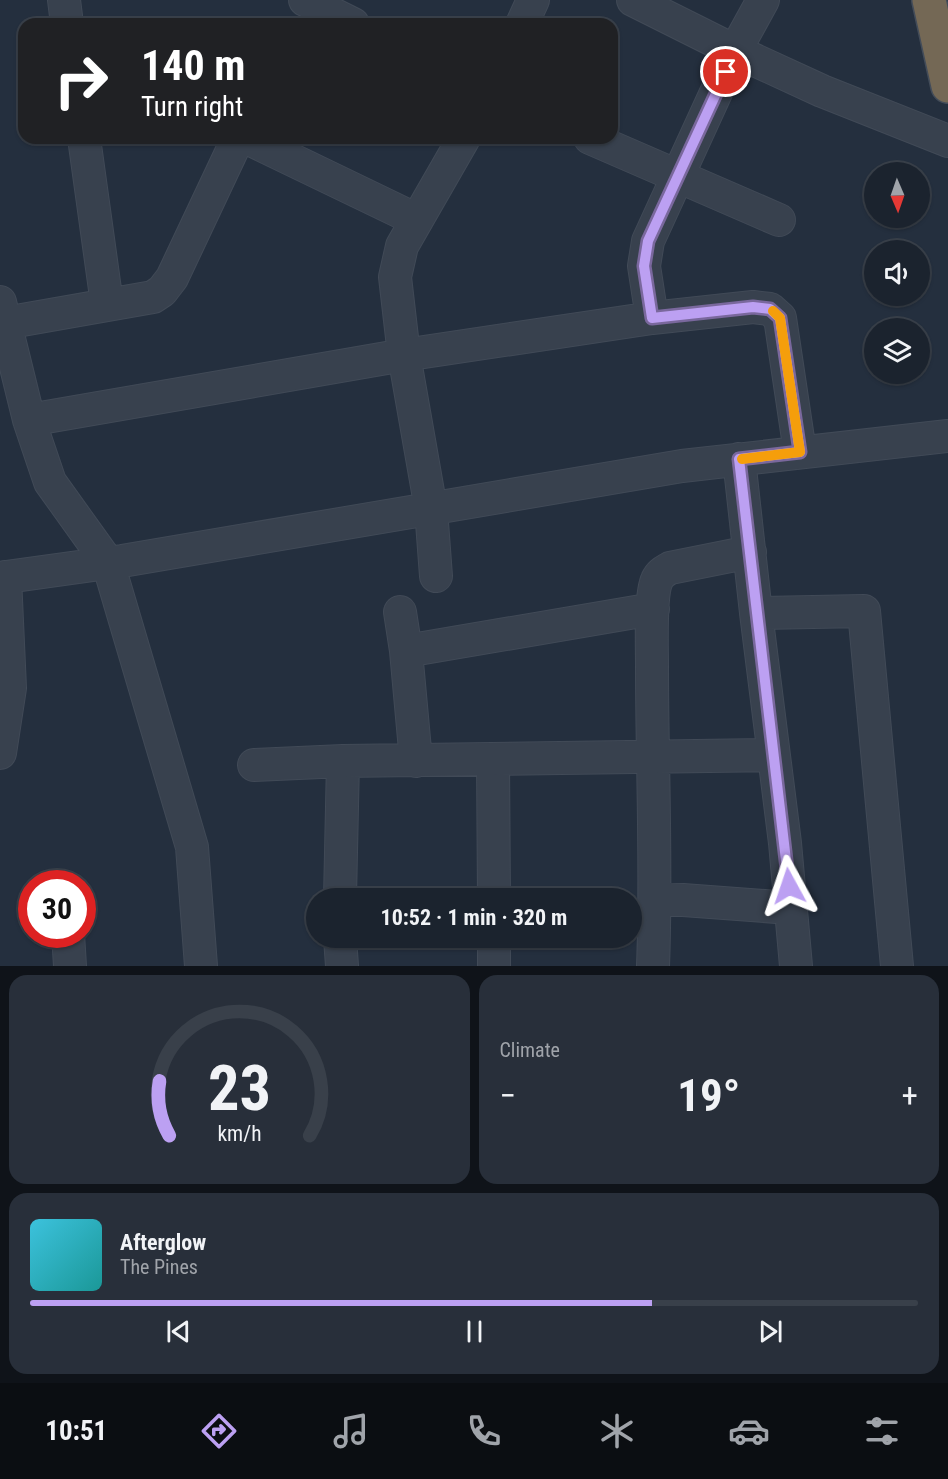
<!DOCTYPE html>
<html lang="en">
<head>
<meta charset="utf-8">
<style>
  body { margin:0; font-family:"Roboto Condensed",sans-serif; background:#282f3a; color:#f1f3f6; height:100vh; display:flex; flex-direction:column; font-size:22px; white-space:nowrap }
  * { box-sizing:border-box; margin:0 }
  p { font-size:20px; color:#a0a4aa }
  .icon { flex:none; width:33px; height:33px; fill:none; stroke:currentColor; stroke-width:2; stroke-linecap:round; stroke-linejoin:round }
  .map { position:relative; height:966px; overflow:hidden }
  .sheet { display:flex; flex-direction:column; gap:9px; padding:9px; background:#0f1319; flex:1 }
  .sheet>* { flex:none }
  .hud { position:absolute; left:18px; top:18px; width:600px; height:126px; border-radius:18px; box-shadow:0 2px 4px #0004,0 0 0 2px #39404a; background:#202124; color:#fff; overflow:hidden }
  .needle { width:39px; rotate:178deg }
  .buttons { position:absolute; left:864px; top:162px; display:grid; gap:12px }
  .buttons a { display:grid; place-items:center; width:66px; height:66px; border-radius:50%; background:#1b232e; box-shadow:0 2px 4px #0004,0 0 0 2px #39404a; font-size:30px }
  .speed { position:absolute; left:18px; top:870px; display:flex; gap:12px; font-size:30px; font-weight:700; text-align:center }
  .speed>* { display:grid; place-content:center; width:78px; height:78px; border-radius:50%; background:#1b232e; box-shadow:0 2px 4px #0004,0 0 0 2px #39404a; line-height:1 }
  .speed .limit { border:9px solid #d22; background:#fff; color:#111 }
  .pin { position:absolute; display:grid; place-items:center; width:51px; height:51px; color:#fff; margin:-26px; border:3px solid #fff; border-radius:50%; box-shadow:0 2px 6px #0007 }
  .me { position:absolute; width:66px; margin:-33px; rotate:355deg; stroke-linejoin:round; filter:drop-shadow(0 0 4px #0008) }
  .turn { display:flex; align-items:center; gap:21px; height:126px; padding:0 24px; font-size:27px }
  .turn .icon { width:78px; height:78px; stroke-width:2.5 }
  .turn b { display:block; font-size:42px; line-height:51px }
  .big { font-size:45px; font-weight:700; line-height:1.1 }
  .sheet .card { flex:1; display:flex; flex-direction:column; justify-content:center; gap:9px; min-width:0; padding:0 21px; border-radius:18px; background:#282f3a }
  .sheet .dial { align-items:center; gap:0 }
  .dial svg { height:156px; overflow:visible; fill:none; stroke:#39404a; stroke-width:7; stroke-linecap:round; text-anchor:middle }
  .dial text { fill:#f1f3f6; stroke:none }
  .song { display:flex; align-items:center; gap:18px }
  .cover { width:72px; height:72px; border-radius:9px; background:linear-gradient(135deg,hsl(190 70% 55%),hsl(180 70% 35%)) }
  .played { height:6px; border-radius:3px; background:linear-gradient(90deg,#bca0f2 70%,#39404a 70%) }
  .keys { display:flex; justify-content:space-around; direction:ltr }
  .heat { display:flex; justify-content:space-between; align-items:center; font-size:33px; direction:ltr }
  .sheet .tiles { flex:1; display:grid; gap:9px; grid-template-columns:1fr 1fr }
  .card:last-child { grid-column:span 2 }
  .trip { position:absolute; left:306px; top:888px; width:336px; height:60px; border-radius:30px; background:#1b232e; box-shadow:0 2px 4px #0004,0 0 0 2px #39404a; font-weight:700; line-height:60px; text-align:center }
  .menu { display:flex; height:96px; justify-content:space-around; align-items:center; background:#0b0e12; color:#a0a4aa }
  .menu .icon { width:42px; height:42px }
  .menu .on { color:#bca0f2 }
  .menu b { font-size:27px; color:#f1f3f6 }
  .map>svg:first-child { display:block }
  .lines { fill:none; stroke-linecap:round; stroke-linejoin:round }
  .minor-casing { stroke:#414a57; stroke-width:34 }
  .highway-casing { stroke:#434c59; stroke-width:36 }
  .minor { stroke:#38414e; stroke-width:32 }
  .highway { stroke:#746855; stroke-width:33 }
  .route-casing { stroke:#7a689d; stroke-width:15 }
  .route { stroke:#bca0f2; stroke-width:10 }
  .slow { stroke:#f59e0b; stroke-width:10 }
</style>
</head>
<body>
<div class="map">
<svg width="948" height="966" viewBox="0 0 948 966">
  <rect width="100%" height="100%" fill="#242f3e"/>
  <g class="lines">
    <!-- minor casing -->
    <g class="minor-casing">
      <path id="minor" d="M64 0 67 24
        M305 0 353 24
        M633 0 735 51 822 91 948 141
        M522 24 533 0
        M84 138 107 304
        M247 138 417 220
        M590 138 779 220
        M0 302 29 420 50 482 108 563 192 847 201 966
        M652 318 644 266 648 241 735 51 763 0
        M5 323 153 297 162 291 172 278 238 138
        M29 420 404 355 652 318 753 307 770 309 780 318 800 452
        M739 459 756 613
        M436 576 431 509 404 355 395 277 402 246 464 138
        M0 578 122 561 682 466 948 436
        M400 612 406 651 416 761
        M406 651 653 609
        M0 753 10 688 5 577
        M493 761 494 898
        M254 765 343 761 773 755
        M340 898 343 761
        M656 898 791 908
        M68 934 70 966
        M340 938 342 966
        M494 938V966
        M653 966C657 866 652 766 652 666 652 646 650 595 657 580 660 573 665 571 670 568L750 552
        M796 966 785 843 756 613 864 611 897 966"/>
    </g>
    <!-- highway casing -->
    <g class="highway-casing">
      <path id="highway" d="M929 0 948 86"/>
    </g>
    <!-- minor -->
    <use href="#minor" class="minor"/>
    <!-- highway -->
    <use href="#highway" class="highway"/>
  </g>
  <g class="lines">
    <!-- route casing -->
    <g class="route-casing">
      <path id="route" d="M726 72 648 241 644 266 652 318 753 307 770 309 780 318 800 452 739 459 789 886"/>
    </g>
    <!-- route -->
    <use href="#route" class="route"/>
    <!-- slow -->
    <path class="slow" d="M742 459 800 452 780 318 773 311"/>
  </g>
</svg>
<div class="buttons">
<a><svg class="needle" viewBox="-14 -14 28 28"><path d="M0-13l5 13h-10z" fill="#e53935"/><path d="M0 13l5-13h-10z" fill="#a0a4aa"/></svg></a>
<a><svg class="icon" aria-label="sound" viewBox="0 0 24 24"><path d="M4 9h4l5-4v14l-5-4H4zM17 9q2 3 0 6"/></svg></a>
<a><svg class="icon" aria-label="layers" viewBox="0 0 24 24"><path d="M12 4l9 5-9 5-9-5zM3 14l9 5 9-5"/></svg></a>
</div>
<div class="speed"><div class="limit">30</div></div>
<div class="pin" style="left:726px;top:72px;background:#d93025"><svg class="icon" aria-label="arrive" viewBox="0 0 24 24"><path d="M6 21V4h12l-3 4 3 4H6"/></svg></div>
<svg class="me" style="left:789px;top:886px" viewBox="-20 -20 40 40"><path d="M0-17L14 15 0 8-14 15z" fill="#bca0f2" stroke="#fff" stroke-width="4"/></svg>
<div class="trip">10:52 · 1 min · 320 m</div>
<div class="hud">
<div class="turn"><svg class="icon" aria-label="right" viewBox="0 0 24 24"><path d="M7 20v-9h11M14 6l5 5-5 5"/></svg><div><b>140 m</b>Turn right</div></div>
</div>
</div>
<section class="sheet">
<div class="tiles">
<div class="card dial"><svg viewBox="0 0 100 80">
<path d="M14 69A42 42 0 1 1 86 69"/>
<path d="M14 69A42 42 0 0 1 9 41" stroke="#bca0f2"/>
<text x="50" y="56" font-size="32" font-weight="700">23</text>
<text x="50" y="72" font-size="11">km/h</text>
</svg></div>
<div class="card"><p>Climate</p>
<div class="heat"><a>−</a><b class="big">19°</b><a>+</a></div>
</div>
<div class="card">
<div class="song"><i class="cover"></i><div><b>Afterglow</b><p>The Pines</p></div></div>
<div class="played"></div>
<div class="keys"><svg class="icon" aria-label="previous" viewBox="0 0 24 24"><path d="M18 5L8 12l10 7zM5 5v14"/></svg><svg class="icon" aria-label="pause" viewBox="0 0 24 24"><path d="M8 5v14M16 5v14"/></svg><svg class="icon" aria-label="next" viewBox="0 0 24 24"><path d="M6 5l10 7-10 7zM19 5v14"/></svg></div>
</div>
</div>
</section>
<nav class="menu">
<b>10:51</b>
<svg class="icon on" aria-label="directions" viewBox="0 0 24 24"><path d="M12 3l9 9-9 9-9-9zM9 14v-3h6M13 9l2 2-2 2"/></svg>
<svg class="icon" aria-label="music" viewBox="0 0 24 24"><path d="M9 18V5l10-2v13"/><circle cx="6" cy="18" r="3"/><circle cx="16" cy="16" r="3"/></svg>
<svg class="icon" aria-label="phone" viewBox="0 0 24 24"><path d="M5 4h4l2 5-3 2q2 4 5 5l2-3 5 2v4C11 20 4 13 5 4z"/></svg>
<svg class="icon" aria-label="climate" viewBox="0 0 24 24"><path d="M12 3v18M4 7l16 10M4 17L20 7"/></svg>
<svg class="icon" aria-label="car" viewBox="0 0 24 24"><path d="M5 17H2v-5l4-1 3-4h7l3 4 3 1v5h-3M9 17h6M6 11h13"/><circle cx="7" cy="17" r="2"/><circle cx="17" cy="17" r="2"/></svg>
<svg class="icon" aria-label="filters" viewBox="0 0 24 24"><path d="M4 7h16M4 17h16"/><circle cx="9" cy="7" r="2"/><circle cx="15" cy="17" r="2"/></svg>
</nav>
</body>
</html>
